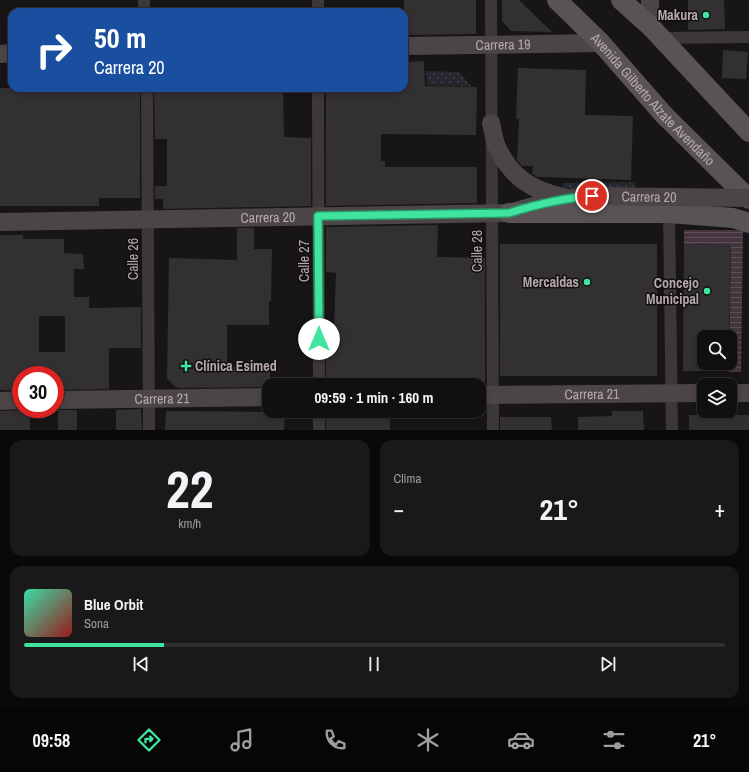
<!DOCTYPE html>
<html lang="es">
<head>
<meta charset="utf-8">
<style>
  body { margin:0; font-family:"Archivo Narrow",sans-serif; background:#1a1919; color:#f1f3f6; height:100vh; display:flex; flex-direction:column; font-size:15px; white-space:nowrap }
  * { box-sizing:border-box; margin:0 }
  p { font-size:13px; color:#9c9d9f }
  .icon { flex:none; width:22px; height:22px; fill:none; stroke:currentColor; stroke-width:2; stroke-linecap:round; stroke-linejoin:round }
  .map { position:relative; height:430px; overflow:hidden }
  .panel { display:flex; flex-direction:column; gap:10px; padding:10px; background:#090909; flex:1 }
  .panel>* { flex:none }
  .guide { position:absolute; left:8px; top:8px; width:400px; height:84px; border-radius:12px; box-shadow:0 2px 6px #0003,0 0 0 1px #303030; background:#1a4fa0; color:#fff; overflow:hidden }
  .buttons { position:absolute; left:697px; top:330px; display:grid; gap:8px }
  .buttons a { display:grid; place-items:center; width:40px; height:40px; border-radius:8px; background:#111010; box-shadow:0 2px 6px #0003,0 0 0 1px #303030; font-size:20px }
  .speed { position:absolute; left:12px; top:366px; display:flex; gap:8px; font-size:20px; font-weight:700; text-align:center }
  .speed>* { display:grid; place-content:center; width:52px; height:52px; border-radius:50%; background:#111010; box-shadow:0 2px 6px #0003,0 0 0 1px #303030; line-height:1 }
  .speed .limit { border:6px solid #d22; background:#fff; color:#111 }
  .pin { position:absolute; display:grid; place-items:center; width:34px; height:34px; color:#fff; margin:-17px; border:2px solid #fff; border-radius:50%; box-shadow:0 1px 4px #0007 }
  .me { position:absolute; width:44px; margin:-22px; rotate:0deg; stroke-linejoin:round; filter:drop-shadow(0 0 3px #0008) }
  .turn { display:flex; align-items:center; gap:14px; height:84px; padding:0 20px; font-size:18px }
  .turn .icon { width:52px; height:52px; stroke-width:2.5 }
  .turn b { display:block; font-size:28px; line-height:34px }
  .big { font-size:30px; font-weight:700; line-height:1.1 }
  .panel .tile { flex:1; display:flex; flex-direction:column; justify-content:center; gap:6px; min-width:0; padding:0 14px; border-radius:12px; background:#1a1919 }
  .panel .dial { align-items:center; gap:0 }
  .dial b { font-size:52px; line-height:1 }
  .song { display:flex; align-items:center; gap:12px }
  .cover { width:48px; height:48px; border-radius:6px; background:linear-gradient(135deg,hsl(160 70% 55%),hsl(0 70% 35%)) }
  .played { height:4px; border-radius:2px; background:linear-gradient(90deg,#3fe59f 20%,#303030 20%) }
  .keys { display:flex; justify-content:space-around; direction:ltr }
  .heat { display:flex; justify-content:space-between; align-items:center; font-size:22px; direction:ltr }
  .panel .tiles { flex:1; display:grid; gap:10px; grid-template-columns:1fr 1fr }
  .tile:last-child { grid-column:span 2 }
  .trip { position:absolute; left:262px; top:378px; width:224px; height:40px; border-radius:12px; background:#111010; box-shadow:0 2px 6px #0003,0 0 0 1px #303030; font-weight:700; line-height:40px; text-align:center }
  .tab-bar { display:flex; height:64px; justify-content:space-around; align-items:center; background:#070606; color:#9c9d9f }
  .tab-bar .icon { width:28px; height:28px }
  .tab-bar .active { color:#3fe59f }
  .tab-bar b { font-size:18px; color:#f1f3f6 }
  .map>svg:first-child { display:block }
  .park { fill:url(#park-dots) }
  .water { fill:url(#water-rules) }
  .building { fill:#333031; fill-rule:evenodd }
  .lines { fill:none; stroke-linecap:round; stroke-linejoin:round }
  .street { stroke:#3c3738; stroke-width:12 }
  .secondary { stroke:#4c4547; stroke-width:18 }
  .primary { stroke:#5a5355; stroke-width:20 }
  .secondary-bridge { stroke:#4c4547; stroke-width:18 }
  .route-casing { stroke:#299567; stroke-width:10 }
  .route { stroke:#3fe59f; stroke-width:7 }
  .poi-dot { fill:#3fe59f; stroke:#121010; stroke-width:1.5 }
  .labels { text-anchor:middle; stroke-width:3; stroke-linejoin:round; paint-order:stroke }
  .poi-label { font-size:14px; font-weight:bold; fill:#b6a8ae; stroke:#121010; text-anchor:end }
  .street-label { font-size:14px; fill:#b6a8ae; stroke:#121010 }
</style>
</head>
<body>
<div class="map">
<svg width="749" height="430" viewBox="0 0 749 430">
  <defs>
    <pattern id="park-dots" width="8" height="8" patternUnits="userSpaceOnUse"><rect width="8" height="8" fill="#26262f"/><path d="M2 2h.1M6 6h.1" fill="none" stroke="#43434b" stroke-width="1.8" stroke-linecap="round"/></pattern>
    <pattern id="water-rules" width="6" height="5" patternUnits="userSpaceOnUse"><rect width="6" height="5" fill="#463440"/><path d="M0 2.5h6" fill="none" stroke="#5e4f59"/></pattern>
  </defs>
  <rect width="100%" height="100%" fill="#171515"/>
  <!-- park -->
  <path class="park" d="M426 71 459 72 471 86 427 85Z
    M635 182 633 200H562L563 183Z"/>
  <!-- water -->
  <path class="water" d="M684 230H743L741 372H729L731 245 684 244Z"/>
  <!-- building -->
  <path class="building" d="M404 0H476V34L409 35 408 15H404Z
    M502 0H519L552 32 511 31 502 21Z
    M688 0H724L725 29 688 30Z
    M723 50 748 52 746 79 722 78Z
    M424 61 425 86 477 87 476 135 381 134V161H385V167H477V203L326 206V88H404V62Z
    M518 68 586 70 585 115 633 116 631 180 538 177 532 174 533 166H522L517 160 519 119H516Z
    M0 88H140V198H99V206H0Z
    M154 88H220V92H251V88H283L284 137 311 138V206L163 209V199H155V186H167V139H155Z
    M438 225 437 257 485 258V384L330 385 326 382V328H334L336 273 326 272V227Z
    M237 228H254V249H272L271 301H269V325H227V367L270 368V385L269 387 181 388 175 387 167 378 169 258 237 260Z
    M0 235H23V239H64V253L83 254 84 269H74V297H89V308L141 307V348H109V389L55 390V375H21V390H0ZM39 316H65V352H39Z
    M500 244H657V376H500Z
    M684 244 731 245 729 337H704V371H683Z
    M141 409 142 430H116V410Z
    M22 410H30V430H0V411Z
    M58 410H77V430H58Z
    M166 411 285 412 284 430H165Z
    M329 411H371V416L390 417V430H326V415Z
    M612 411H643L644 430H578V417L612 416Z
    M689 415H749V430H689Z
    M500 417H551L552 430H500Z"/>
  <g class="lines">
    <!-- street -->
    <path class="street" d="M144 0V12
      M318 0V12
      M491 0 493 430
      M661 38 749 37
      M147 88 149 430
      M318 88 319 385
      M669 213 672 430
      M319 411V430"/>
    <!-- secondary -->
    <g class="secondary">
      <path d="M650 0V26"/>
      <path id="s1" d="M404 46 601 43"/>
      <path d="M0 54 12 53"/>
      <path d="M491 123C493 131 494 140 497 147 511 177 531 190 563 197"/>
      <path id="s2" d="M0 222 509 213C538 204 563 198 592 196"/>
      <path d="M730 393H749"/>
      <path id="s3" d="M479 395 704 393"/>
      <path id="s4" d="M55 400 269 397"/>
      <path d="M0 401 21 400"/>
    </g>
    <!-- primary -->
    <g class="primary">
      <path id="s5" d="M557 0 601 43 664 115 749 199"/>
      <path d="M621 0 650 26 749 132"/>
      <path d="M509 213H669L733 218 749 223"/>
    </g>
    <!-- secondary-bridge -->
    <path class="secondary-bridge" id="s6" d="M592 196 749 198"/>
  </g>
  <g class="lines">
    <!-- route casing -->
    <g class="route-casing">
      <path id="route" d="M319 339 318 216 509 213C538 204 563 198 592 196"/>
    </g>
    <!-- route -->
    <use href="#route" class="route"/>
  </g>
  <!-- markers -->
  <g class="poi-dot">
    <circle cx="706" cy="15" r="4"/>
    <circle cx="587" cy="282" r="4"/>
    <circle cx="707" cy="291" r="4"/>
    <path d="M184 360h4v4h4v4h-4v4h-4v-4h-4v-4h4z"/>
  </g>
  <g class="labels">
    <!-- poi labels -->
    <g class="poi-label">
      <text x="698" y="20">Makura</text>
      <text x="579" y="287">Mercaldas</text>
      <text x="699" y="288">Concejo<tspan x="699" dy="16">Municipal</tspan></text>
      <text x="195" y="371" text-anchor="start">Clínica Esimed</text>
    </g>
    <!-- street labels -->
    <g class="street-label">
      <text dy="5" stroke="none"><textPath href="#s1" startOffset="99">Carrera 19</textPath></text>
      <text dy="5" stroke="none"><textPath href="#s5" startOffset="138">Avenida Gilberto Alzate Avendaño</textPath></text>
      <text dy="5" stroke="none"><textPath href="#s6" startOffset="57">Carrera 20</textPath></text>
      <text dy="5" stroke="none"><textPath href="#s2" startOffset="268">Carrera 20</textPath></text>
      <text transform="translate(477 251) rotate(-90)" y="5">Calle 28</text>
      <text transform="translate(133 259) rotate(-90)" y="5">Calle 26</text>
      <text transform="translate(304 261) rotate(-90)" y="5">Calle 27</text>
      <text dy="5" stroke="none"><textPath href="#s3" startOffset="113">Carrera 21</textPath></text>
      <text dy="5" stroke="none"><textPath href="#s4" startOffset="107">Carrera 21</textPath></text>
    </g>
  </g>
</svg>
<div class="buttons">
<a><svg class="icon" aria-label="search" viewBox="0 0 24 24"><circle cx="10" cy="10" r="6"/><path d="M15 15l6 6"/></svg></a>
<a><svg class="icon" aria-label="layers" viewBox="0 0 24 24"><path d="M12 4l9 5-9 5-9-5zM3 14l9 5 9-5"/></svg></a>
</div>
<div class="speed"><div class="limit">30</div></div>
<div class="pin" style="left:592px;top:196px;background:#d93025"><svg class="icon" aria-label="arrive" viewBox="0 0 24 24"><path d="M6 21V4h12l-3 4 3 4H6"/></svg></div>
<svg class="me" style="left:319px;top:339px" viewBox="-20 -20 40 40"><circle r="19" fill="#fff"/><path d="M0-13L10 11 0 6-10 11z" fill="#3fe59f"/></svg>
<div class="trip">09:59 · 1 min · 160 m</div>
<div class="guide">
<div class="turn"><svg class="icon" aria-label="right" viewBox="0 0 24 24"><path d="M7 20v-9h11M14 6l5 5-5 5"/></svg><div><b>50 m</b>Carrera 20</div></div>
</div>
</div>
<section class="panel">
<div class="tiles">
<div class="tile dial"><b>22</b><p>km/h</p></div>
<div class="tile"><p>Clima</p>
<div class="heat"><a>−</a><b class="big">21°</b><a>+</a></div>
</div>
<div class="tile">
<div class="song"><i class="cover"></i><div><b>Blue Orbit</b><p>Sona</p></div></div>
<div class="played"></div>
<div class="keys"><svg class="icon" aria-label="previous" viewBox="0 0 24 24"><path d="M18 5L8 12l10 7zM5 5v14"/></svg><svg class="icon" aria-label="pause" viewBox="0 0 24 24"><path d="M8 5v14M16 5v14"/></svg><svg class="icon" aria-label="next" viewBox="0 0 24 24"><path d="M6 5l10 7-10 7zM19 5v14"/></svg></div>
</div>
</div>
</section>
<nav class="tab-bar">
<b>09:58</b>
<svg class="icon active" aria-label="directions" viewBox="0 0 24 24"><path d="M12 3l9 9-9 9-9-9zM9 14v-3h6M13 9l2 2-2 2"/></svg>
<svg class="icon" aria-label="music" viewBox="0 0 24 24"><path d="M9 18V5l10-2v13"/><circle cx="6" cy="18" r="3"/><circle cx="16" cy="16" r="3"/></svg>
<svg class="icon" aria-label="phone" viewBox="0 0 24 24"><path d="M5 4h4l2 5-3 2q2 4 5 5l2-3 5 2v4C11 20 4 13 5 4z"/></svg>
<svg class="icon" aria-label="climate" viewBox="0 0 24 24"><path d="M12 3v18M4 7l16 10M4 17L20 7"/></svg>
<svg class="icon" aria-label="car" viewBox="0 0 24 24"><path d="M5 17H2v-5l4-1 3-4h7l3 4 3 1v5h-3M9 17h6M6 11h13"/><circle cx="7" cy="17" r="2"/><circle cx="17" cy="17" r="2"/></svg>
<svg class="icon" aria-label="filters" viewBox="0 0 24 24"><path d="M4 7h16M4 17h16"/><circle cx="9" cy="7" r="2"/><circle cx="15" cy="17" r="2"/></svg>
<b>21°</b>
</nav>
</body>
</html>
